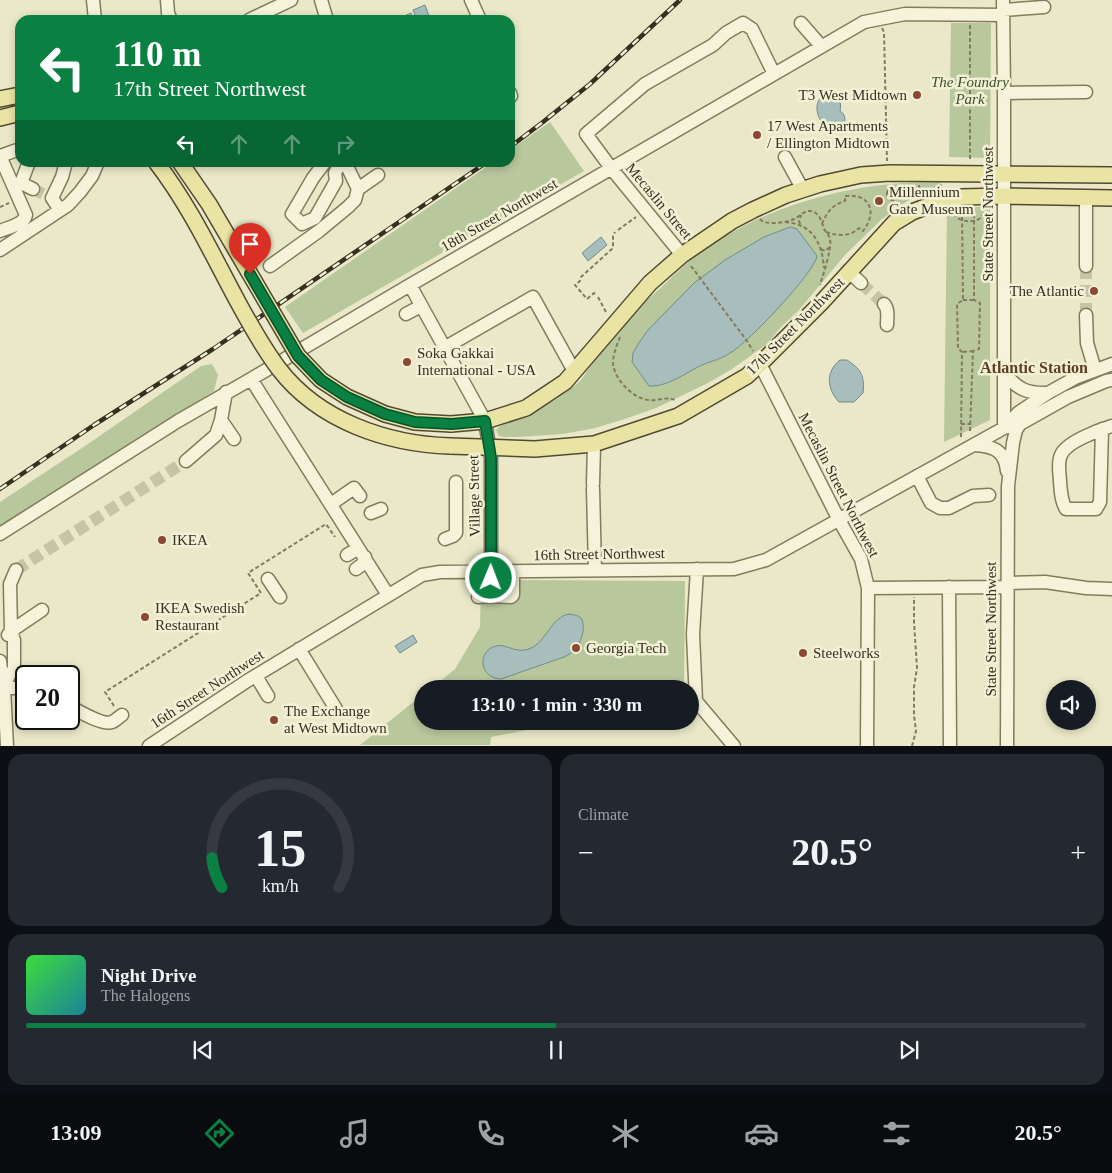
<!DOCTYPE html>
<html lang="en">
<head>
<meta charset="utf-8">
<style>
  body { margin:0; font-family:Georgia,serif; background:#242831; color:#f1f3f6; height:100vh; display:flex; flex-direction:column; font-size:19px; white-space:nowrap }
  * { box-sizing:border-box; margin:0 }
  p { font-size:16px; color:#9ea1a6 }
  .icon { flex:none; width:28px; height:28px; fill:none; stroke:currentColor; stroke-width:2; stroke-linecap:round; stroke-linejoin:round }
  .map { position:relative; height:746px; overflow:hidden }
  .sheet { display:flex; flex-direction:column; gap:8px; padding:8px; background:#0d0f14; flex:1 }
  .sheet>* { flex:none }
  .guide { position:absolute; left:15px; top:15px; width:500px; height:152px; border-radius:15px; box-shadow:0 2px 8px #0003; background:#0b8043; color:#fff; overflow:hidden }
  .fabs { position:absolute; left:1046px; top:680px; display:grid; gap:10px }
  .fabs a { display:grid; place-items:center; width:50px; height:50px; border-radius:50%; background:#171b24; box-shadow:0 2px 8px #0003; font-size:25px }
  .speed { position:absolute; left:15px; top:665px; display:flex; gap:10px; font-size:25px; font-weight:700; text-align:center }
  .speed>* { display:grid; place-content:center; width:65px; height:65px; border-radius:50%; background:#171b24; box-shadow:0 2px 8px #0003; line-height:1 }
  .speed .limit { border:2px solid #111; border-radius:8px; background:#fff; color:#111 }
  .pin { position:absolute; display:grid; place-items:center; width:42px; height:42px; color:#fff; margin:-51px -21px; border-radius:50% 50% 50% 0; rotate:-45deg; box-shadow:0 0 5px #0007 }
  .pin .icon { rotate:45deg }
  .me { position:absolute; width:55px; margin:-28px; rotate:1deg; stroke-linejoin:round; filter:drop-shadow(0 0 4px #0008) }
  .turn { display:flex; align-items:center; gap:18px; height:105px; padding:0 15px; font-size:22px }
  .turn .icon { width:65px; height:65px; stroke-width:2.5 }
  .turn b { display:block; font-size:35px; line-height:42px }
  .lanes { display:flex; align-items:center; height:48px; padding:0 15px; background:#0003; justify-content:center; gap:25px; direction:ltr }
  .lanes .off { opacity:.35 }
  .big { font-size:38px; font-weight:700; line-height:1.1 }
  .sheet .card { flex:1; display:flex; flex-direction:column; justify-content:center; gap:8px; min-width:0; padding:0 18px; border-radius:15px; background:#242831 }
  .sheet .dial { align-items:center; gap:0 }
  .dial svg { height:130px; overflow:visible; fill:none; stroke:#363941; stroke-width:7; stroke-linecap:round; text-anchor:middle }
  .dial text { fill:#f1f3f6; stroke:none }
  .song { display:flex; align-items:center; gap:15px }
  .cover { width:60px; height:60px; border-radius:8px; background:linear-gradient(135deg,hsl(120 70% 55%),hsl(190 70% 35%)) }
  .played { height:5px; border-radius:2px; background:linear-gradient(90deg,#0b8043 50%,#363941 50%) }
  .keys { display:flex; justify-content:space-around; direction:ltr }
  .heat { display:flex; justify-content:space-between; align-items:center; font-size:28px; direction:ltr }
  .sheet .tiles { flex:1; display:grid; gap:8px; grid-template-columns:1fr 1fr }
  .card:last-child { grid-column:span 2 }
  .trip { position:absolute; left:414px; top:680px; width:285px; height:50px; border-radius:25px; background:#171b24; box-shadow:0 2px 8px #0003; font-weight:700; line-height:50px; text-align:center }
  .menu { display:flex; height:80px; justify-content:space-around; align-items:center; background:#090b0e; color:#9ea1a6 }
  .menu .icon { width:35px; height:35px }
  .menu .on { color:#0b8043 }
  .menu b { font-size:22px; color:#f1f3f6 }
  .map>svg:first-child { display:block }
  .green { fill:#b8c79c }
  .water { fill:#a8bebd; stroke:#708c8b }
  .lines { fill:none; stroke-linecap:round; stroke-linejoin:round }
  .minor-tunnel { stroke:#c6c3a7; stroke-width:12; stroke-dasharray:12 6; stroke-linecap:butt }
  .minor-casing { stroke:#847b5e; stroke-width:15 }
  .major-casing { stroke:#524932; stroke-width:18 }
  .path { stroke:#847b5e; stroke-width:2; stroke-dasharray:4 2.5; stroke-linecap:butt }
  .minor { stroke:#f5f4da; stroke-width:12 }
  .major { stroke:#e9e3a4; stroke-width:15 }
  .rail-casing { stroke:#363021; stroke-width:4.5 }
  .rail { stroke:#f2f1d6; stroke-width:2.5; stroke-dasharray:8; stroke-linecap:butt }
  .major-bridge-casing { stroke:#524932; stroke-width:18; stroke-linecap:butt }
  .major-bridge { stroke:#e9e3a4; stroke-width:15 }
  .route-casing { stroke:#07532c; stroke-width:12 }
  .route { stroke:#0b8043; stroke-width:9 }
  .poi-dot { fill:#8d4835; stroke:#f2f1d6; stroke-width:2 }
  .labels { text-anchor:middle; stroke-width:5; stroke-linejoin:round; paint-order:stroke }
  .park-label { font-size:15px; font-style:italic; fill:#3d5029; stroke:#f2f1d6 }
  .poi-label { font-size:15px; fill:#363021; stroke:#f2f1d6; text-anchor:start }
  .street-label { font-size:15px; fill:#363021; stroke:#f2f1d6 }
  .neighbourhood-label { font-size:16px; font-weight:bold; fill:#5e3e24; stroke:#f2f1d6 }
</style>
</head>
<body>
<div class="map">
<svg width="1112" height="746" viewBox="0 0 1112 746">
  <rect width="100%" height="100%" fill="#eae8c8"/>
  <!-- green -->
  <path class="green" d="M951 23H991L990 158 949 157Z
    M550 122 584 171 303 333 285 307 492 163 510 162V150Z
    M921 182H938L943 185 940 189 913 198 896 208 881 220 845 255 799 310 781 327 767 344 732 369 708 383 656 408 625 419 595 428 563 434 518 437H505L499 436 496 430 500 426C529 414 555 403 579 382 586 375 590 365 596 357 603 348 612 340 619 332 623 327 627 322 631 317 641 304 654 294 666 283 675 274 684 265 694 257 759 208 840 185 921 182Z
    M990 206V420L944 442 947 212 966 208Z
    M212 364 218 375 214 391 0 528V502L88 444 201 366Z
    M509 580 685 581 684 689H431L455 669 480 627 481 581Z
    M422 695V721H573L491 737 490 745H360Z"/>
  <!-- water -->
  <path class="water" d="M425 5 429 16 427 17 428 20H404L402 17 411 13 412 16 415 15 413 10Z
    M830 94C839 97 842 102 840 111 845 114 846 119 844 125 823 143 803 97 830 94Z
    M790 227 797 229 817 256C815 272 747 344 730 353 722 359 711 361 702 365 685 373 668 387 649 386L632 362 633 353 638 344 648 330 694 283 725 260 764 237Z
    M601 237 607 245 588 261 582 253Z
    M840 360H847C861 369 865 376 863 393L854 402H839C827 389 825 372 840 360Z
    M569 614C573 615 578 615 581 618 586 626 582 640 577 647 574 651 569 655 564 657L501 679C480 679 476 651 496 646 507 643 517 656 533 647 547 639 552 617 569 614Z
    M413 635 417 642 400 653 395 646Z"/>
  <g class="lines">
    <!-- minor-tunnel -->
    <path class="minor-tunnel" d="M33 189 43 194
      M861 283 884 304
      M1086 315V266
      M16 570 186 461"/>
    <!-- minor casing -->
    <g class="minor-casing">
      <path id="minor" d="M93 0 95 20
        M167 0 168 13 171 20
        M321 0 327 20
        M471 0 480 20
        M1003 0 1004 93V428
        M1003 10 1044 7
        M249 20 291 0
        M801 23 821 46
        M510 93 511 96
        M1004 93 1086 92
        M0 156 20 149
        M785 157 803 190
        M29 162 21 183 33 189
        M325 162 313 178 292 214 302 224 315 218 336 181 335 173 341 162
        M345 162 358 189 378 175
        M1086 197V266
        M60 210 52 198 62 177 66 162
        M0 231C9 227 24 225 26 215L0 156
        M0 250 68 205 80 192 92 176 98 162
        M682 255 611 168 586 134 645 84 713 45 726 33 743 23 752 29 774 74
        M270 266 319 231 348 207 355 200 358 189
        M849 272 861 283
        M410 285 485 421 491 458V596L478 597
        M884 304C889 309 887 318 887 325
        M406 314 421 306
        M1086 315 1087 343 1095 370
        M444 348 533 297 574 371
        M760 364 839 520 861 559 868 588 867 746
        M1004 372C1016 389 1028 394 1048 393
        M221 420 234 439
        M1004 428 1018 413 1048 393 1075 378 1112 364
        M1102 429 1100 502 1096 509H1066C1061 501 1061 492 1060 482 1060 474 1057 463 1061 455 1066 442 1099 430 1112 426
        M974 445C993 446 1005 450 1007 471
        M186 461 216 435 221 420 226 392
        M917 476 931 503 940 508H949L973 496 989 495
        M593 484 594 444
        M593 488 595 570
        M331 504 354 488 360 496
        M371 513 381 509
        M0 534 178 421 251 379
        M445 539 453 536 456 533V482
        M347 555 352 552
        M356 569 363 564 365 557
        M697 569 693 634 696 701 734 746
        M268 579 280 597
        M1007 583 1045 582 1086 588 1112 589
        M949 587 950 746
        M868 588 1007 587
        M388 595 251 379 410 285 864 22 905 14 1003 15
        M491 596 511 597 513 595V571
        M8 635 11 631 42 610
        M299 649 336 709
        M0 661 3 685
        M256 676 268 696
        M4 688 9 675 14 669V640L11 631 10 584 16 570
        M69 706C77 710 103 726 112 722 115 721 119 717 122 715
        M7 746 4 688H26
        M149 746 247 681 422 575 440 572 734 569 766 560 1004 428 1020 424 1068 397 1106 381 1112 380
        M1007 746 1008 486 1013 443 1016 430 1020 424"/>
    </g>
    <!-- major casing -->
    <g class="major-casing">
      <path id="major" d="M0 99 20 95
        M0 118 20 113
        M451 424 485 421 526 408 565 382 650 283 682 255 732 221 753 210 786 195 820 184 861 175 890 173 1112 175
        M450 446 535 449 594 444 678 416 747 376 760 364 821 303 894 223 912 212 944 200 961 197 1004 196 1112 198"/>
    </g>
    <!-- path -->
    <path class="path" d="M970 25V161
      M882 28 884 32 887 161
      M919 185 920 197
      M887 194a6 6 0 1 1 12 0a6 6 0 1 1-12 0Z
      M899 192 919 189
      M0 207 9 203
      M955 213 957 218C967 223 983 224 984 209
      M760 219 763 222C773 224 785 223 794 219 799 217 803 212 808 211 817 210 821 219 823 226 824 231 829 234 830 239 832 249 823 275 820 285
      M785 222C812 224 822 242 824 268
      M800 224 799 221 801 215
      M822 224C827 212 832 205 845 201V196C870 193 878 212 863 231L859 228C850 237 837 236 826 232
      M618 230 636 217
      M821 249 825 251 830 247
      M691 266 747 341 753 351
      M595 294 594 293 587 299 575 285 580 281 581 277 613 248V236L615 232
      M598 297 607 314
      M963 300H973
      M620 337C617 345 613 354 613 363 614 379 633 399 649 400 658 401 667 396 675 400
      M963 352 973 351
      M961 424H971
      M970 431 973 351 979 349 980 303 974 300V210
      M961 437 962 352 958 348 957 304 963 300 962 212
      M467 523 477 520
      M114 706 105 692 261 593 248 573 326 524 335 537
      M912 746 916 731 914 715V687L917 668 914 622V597"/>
    <!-- minor -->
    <use href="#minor" class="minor"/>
    <!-- major -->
    <use href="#major" class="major"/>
    <!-- rail casing -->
    <g class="rail-casing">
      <path id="rail" d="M510 147 543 122 590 84 680 0
        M0 489 94 425 213 349 487 162"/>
    </g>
    <!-- rail -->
    <use href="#rail" class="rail"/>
    <!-- major-bridge casing -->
    <g class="major-bridge-casing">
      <path id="major-bridge" d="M156 162C190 206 213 256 239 304 251 326 263 348 279 369 319 421 387 444 450 446
        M180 162 209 204 298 356 321 380 347 397 385 414 415 422 451 424"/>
    </g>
    <!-- major-bridge -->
    <use href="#major-bridge" class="major-bridge"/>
  </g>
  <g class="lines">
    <!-- route casing -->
    <g class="route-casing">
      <path id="route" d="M250 274 298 356 321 380 347 397 385 414 415 422 452 424 485 421 491 458V578"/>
    </g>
    <!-- route -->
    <use href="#route" class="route"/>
  </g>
  <!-- markers -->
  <g class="poi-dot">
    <circle cx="917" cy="95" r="5"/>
    <circle cx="757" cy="135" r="5"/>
    <circle cx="879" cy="201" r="5"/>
    <circle cx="1094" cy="291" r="5"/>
    <circle cx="407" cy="362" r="5"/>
    <circle cx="162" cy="540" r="5"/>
    <circle cx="145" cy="617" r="5"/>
    <circle cx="576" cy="648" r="5"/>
    <circle cx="803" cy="653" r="5"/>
    <circle cx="274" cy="720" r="5"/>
  </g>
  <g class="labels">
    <!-- park labels -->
    <g class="park-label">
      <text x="970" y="87">The Foundry<tspan x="970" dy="17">Park</tspan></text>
    </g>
    <!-- poi labels -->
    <g class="poi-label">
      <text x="907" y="100" text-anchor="end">T3 West Midtown</text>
      <text x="767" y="131">17 West Apartments<tspan x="767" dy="17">/ Ellington Midtown</tspan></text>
      <text x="889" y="197">Millennium<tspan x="889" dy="17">Gate Museum</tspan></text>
      <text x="1084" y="296" text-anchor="end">The Atlantic</text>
      <text x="417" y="358">Soka Gakkai<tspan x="417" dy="17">International - USA</tspan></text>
      <text x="172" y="545">IKEA</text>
      <text x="155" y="613">IKEA Swedish<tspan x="155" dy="17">Restaurant</tspan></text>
      <text x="586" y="653">Georgia Tech</text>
      <text x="813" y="658">Steelworks</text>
      <text x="284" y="716">The Exchange<tspan x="284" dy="17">at West Midtown</tspan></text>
    </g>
    <!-- street labels -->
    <g class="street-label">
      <text transform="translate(659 201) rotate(50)" y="5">Mecaslin Street</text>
      <text transform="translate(988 214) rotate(-90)" y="5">State Street Northwest</text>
      <text transform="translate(499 215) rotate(-30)" y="5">18th Street Northwest</text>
      <text transform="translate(795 326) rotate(-45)" y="5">17th Street Northwest</text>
      <text transform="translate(839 485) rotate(63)" y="5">Mecaslin Street Northwest</text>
      <text transform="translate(474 496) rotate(-91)" y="5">Village Street</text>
      <text transform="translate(599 554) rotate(-1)" y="5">16th Street Northwest</text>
      <text transform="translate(991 629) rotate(-90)" y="5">State Street Northwest</text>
      <text transform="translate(207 689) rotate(-33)" y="5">16th Street Northwest</text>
    </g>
    <!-- neighbourhood labels -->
    <g class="neighbourhood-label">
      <text x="1034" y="373">Atlantic Station</text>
    </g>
  </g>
</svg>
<div class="fabs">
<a><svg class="icon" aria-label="sound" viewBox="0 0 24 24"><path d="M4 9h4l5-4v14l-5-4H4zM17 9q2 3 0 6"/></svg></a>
</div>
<div class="speed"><div class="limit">20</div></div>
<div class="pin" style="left:250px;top:274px;background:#d93025"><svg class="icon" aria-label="arrive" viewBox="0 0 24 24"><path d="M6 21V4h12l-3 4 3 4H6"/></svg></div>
<svg class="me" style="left:491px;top:578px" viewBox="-20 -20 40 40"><circle r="17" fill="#0b8043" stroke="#fff" stroke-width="3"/><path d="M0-11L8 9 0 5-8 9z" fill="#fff"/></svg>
<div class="trip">13:10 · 1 min · 330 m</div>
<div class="guide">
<div class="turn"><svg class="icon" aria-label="left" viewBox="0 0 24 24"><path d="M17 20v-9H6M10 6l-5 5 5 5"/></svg><div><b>110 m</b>17th Street Northwest</div></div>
<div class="lanes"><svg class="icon" aria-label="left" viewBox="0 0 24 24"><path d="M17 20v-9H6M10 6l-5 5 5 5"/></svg><svg class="icon off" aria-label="ahead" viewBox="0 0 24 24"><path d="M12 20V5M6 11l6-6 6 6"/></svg><svg class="icon off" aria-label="ahead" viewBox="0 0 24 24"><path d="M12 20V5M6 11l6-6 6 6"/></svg><svg class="icon off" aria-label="right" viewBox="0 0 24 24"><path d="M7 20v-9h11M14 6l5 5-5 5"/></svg></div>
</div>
</div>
<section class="sheet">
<div class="tiles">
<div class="card dial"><svg viewBox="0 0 100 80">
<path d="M14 69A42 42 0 1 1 86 69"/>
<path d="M14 69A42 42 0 0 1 8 51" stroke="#0b8043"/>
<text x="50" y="56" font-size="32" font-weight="700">15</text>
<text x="50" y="72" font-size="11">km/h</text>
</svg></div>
<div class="card"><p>Climate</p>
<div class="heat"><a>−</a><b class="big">20.5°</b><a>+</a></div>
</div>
<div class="card">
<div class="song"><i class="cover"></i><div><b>Night Drive</b><p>The Halogens</p></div></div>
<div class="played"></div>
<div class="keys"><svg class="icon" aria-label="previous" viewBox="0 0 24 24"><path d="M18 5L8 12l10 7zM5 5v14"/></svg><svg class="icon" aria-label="pause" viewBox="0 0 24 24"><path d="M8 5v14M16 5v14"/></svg><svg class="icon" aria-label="next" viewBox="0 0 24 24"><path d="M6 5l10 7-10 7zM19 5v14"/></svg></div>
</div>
</div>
</section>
<nav class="menu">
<b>13:09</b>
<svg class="icon on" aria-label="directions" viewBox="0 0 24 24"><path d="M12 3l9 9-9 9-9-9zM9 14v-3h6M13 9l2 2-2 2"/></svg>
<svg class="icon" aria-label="music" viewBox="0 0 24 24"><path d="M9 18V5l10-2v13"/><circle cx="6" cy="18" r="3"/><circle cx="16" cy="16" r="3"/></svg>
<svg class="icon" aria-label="phone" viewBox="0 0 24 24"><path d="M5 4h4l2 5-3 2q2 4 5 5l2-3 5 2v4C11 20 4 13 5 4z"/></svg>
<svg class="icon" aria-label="climate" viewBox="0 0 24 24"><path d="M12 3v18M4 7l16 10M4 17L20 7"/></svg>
<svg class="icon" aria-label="car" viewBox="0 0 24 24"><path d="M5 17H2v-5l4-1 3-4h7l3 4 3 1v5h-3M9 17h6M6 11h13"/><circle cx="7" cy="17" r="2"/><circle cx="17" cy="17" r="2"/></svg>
<svg class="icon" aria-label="filters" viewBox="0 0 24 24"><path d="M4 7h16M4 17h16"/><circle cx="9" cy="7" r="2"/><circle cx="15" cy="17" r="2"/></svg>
<b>20.5°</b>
</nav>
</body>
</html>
